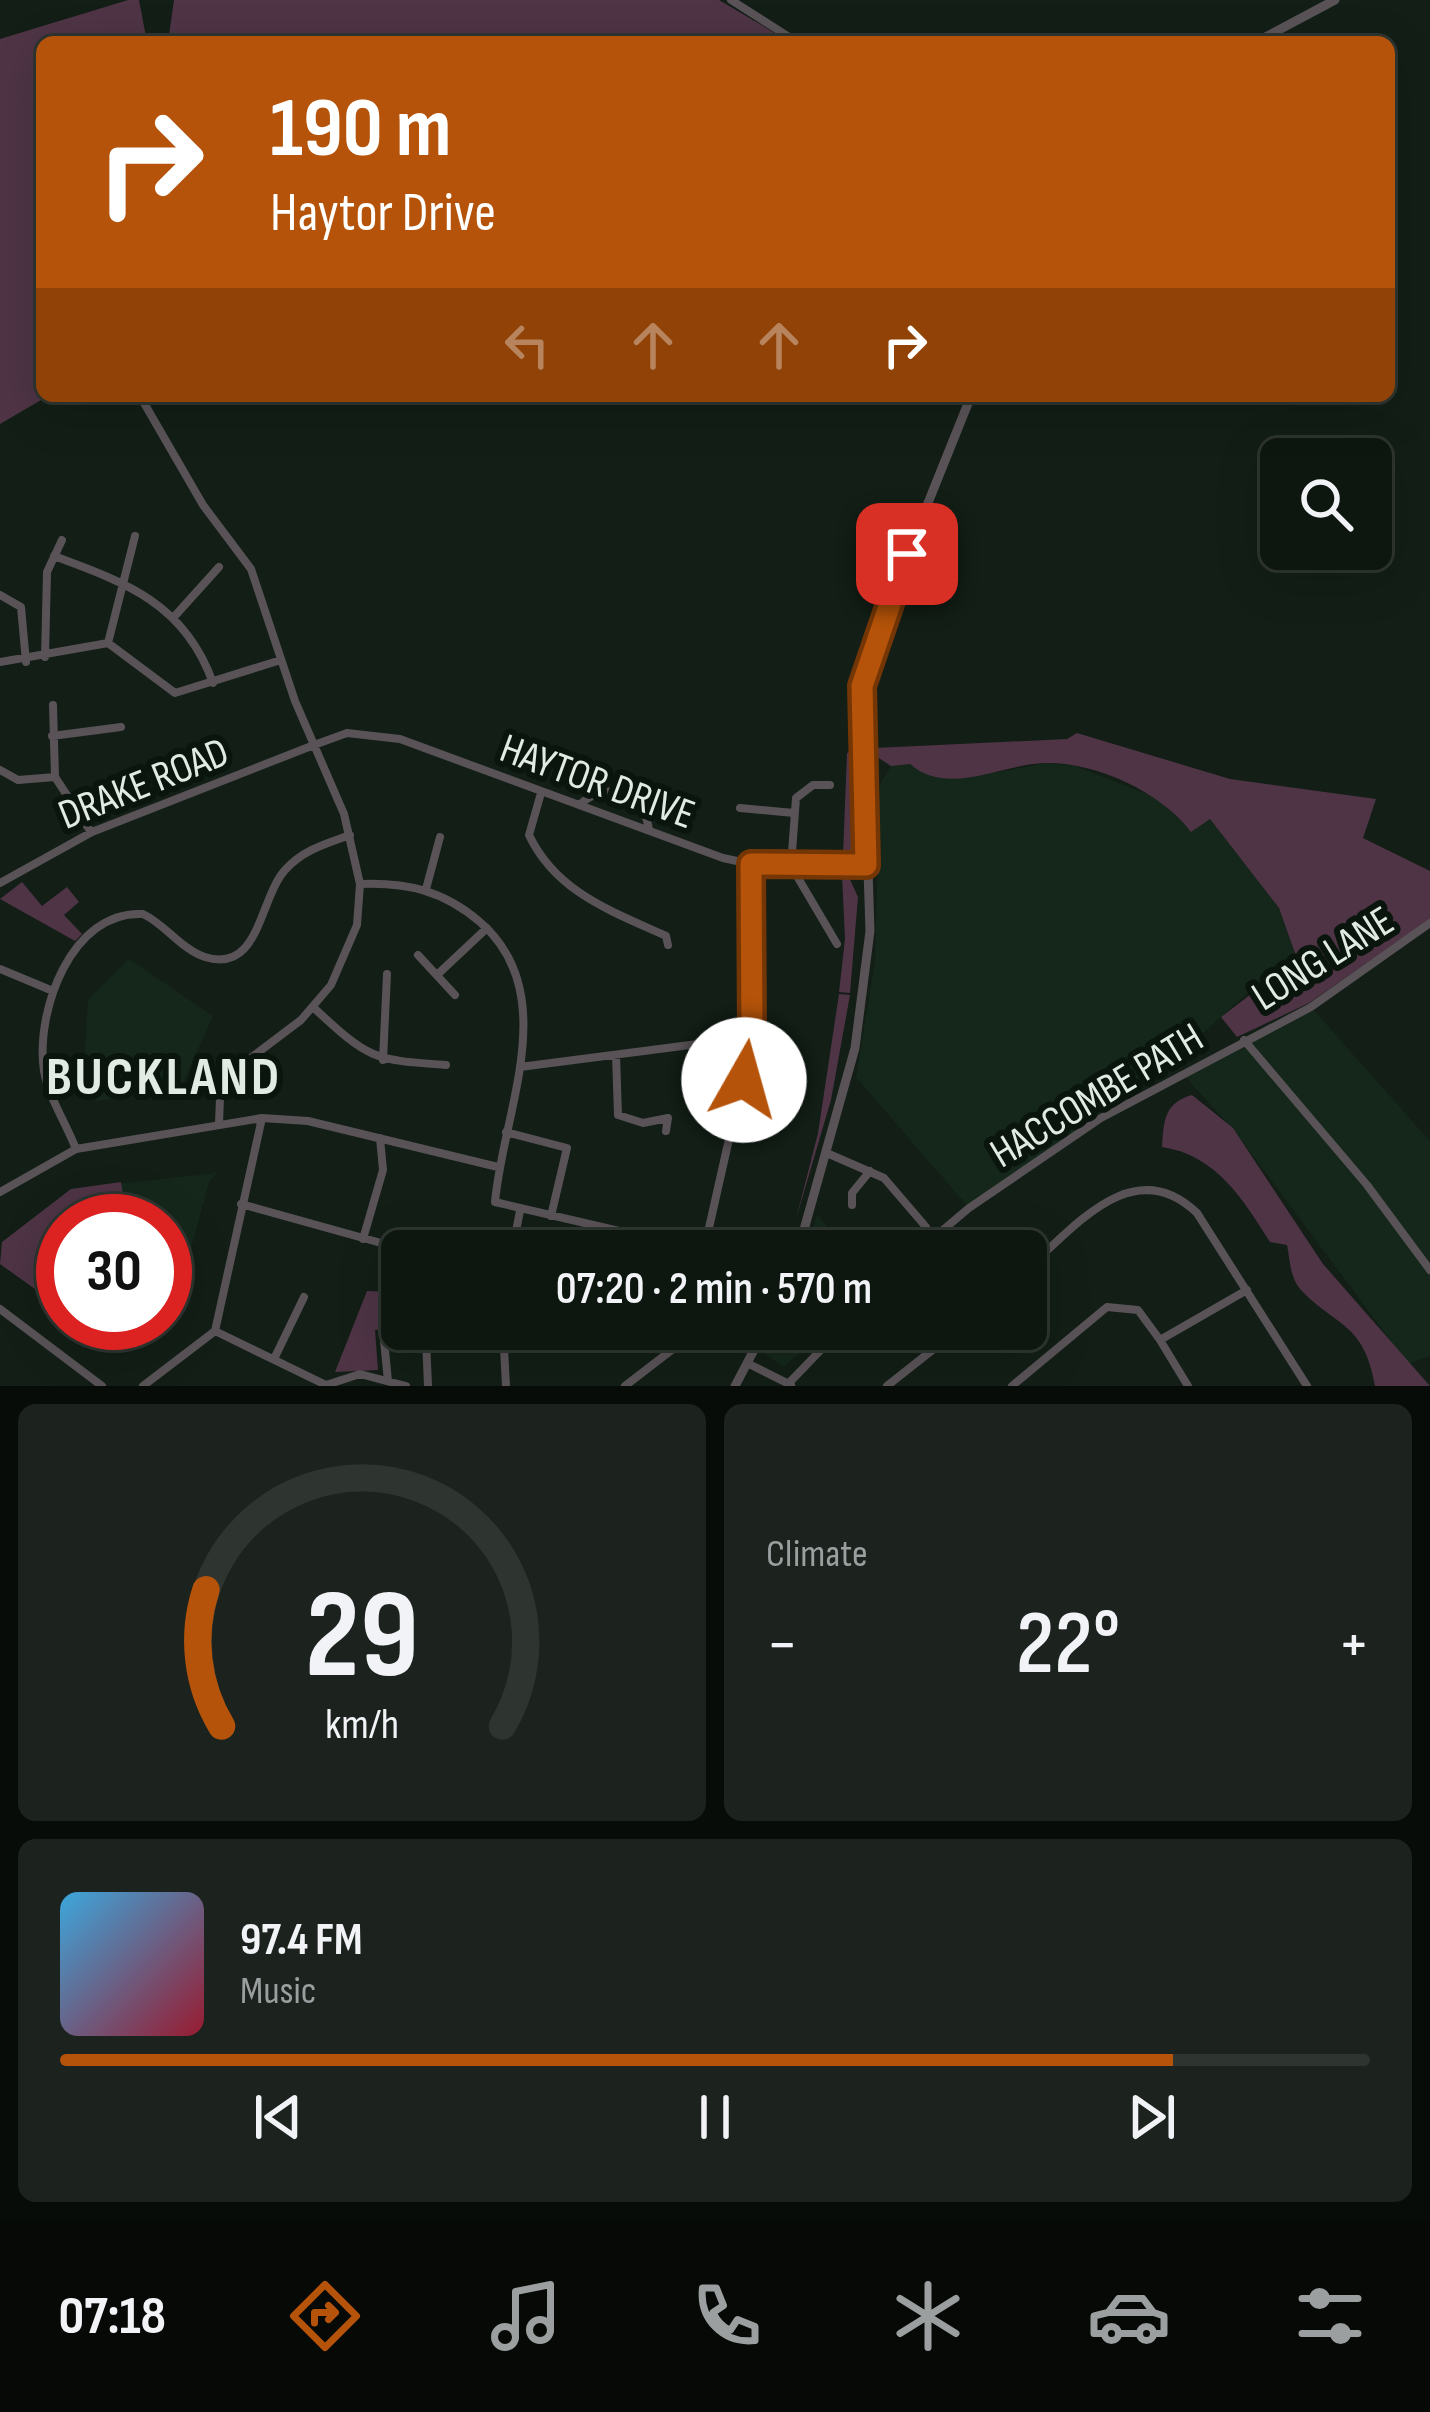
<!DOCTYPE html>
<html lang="en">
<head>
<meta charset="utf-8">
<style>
  body { margin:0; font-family:"Sofia Sans Condensed",sans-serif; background:#1c231e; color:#f1f3f6; height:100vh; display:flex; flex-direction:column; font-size:45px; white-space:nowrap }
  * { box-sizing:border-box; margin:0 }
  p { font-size:39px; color:#9b9f9f }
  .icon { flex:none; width:66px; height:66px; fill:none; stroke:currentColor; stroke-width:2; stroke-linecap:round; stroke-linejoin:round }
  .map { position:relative; height:1386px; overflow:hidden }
  .drawer { display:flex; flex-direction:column; gap:18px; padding:18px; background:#080c09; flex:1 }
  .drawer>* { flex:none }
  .top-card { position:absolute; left:36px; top:36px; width:1359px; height:366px; border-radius:18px; box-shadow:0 12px 48px #0002,0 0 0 3px #2e3530; background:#b45309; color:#fff; overflow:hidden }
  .tools { position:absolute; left:1260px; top:438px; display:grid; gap:24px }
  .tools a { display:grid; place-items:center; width:132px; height:132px; border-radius:18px; background:#0e1610; box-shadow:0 12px 48px #0002,0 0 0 3px #2e3530; font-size:60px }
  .speed { position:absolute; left:36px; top:1194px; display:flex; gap:24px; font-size:60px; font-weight:700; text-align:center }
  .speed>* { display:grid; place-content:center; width:156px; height:156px; border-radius:50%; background:#0e1610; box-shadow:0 12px 48px #0002,0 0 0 3px #2e3530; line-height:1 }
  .speed .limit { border:18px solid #d22; background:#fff; color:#111 }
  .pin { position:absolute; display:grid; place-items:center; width:102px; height:102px; color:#fff; margin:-51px; border-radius:24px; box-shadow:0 6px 18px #0006 }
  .me { position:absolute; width:132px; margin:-66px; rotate:7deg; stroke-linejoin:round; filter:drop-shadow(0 0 9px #0008) }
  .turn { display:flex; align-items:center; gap:42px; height:252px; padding:0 36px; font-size:54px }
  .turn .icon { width:156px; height:156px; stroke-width:2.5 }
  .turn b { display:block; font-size:84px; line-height:102px }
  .lanes { display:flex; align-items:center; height:114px; padding:0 36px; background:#0003; justify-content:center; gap:60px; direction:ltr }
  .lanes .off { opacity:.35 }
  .big { font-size:90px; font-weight:600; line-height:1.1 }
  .drawer .widget { flex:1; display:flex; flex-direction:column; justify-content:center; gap:18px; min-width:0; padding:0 42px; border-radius:18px; background:#1c231e }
  .drawer .dial { align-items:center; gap:0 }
  .dial svg { height:312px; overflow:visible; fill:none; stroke:#2e3530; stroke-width:7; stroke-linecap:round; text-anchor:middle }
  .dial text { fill:#f1f3f6; stroke:none }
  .song { display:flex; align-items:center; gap:36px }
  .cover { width:144px; height:144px; border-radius:18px; background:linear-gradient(135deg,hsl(200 70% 55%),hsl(350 70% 35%)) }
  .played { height:12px; border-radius:6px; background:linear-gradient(90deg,#b45309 85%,#2e3530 85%) }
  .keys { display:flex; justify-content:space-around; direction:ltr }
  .heat { display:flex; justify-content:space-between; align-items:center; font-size:66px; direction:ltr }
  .drawer .tiles { flex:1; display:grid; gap:18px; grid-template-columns:1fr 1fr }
  .widget:last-child { grid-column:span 2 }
  .trip { position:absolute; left:381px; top:1230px; width:666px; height:120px; border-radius:18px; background:#0e1610; box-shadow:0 12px 48px #0002,0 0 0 3px #2e3530; font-weight:600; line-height:120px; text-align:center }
  .dock { display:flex; height:192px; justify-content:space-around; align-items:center; background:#060906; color:#9b9f9f }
  .dock .icon { width:84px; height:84px }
  .dock .on { color:#b45309 }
  .dock b { font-size:54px; color:#f1f3f6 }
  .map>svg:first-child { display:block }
  .built { fill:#15271b }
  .green { fill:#4e3445 }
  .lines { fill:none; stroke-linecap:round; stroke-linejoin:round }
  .minor { stroke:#595357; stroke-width:8 }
  .tertiary { stroke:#595357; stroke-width:9 }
  .route-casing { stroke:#753606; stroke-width:30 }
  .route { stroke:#b45309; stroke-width:21 }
  .labels { text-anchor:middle; stroke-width:12; stroke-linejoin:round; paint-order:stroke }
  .street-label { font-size:42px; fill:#e2eae4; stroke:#0a150d }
  .district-label { font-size:54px; font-weight:bold; letter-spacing:3px; fill:#e2eae4; stroke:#0a150d }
</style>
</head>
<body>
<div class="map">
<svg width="1430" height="1386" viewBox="0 0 1430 1386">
  <rect width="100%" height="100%" fill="#121e16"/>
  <!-- built -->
  <path class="built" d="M901 763 1000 772 1046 763 1075 766 1157 798 1191 831 1210 819 1279 908 1297 960 1250 991 1166 1066 969 1208 856 1077 875 961 880 784 891 766Z
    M129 959 213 1016 180 1089 96 1101 84 1068 88 1000Z
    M1311 1007 1430 1141V1356L1408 1364 1236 1133 1184 1075Z
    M217 1173 209 1182 175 1309 165 1310V1221H63V1309L0 1264 2 1242 71 1189Z
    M817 1215 849 1251H806Z
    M775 1329H830L783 1367 764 1353Z"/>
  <!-- green -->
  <path class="green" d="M128 0H139L147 42H42V396H48L0 424V39Z
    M174 0H719L790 42H168Z
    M1077 733 1230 779 1376 799 1363 838 1430 871V919L1309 1003 1237 1037 1221 1017 1297 959 1279 908 1210 819 1191 832C1161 792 1096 762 1045 763 1002 764 948 797 910 764L891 766 874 755V748L1067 739Z
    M853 751 858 854 843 855 847 753Z
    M842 875H848L858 897 850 993 839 992 845 939Z
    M22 882 42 906 67 887 79 902 64 915 82 934 75 941 0 899Z
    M839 994 850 995 831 1100 796 1219 818 1133Z
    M1192 1095 1233 1128 1323 1264 1430 1386H1375C1364 1322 1336 1327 1301 1290 1290 1278 1290 1260 1287 1245L1270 1242C1243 1199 1216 1155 1162 1147 1164 1120 1164 1103 1192 1095Z
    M121 1182 127 1221H63V1309L0 1264 2 1242 71 1189Z
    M367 1291 389 1292 384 1329 375 1330 378 1370 335 1372Z"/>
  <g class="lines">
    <!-- minor -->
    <path class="minor" d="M731 0 797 42
      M140 396 203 505 251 569 295 701 344 814 360 884 357 925 331 985 301 1020 232 1072 220 1098 219 1123
      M54 556C127 583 185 604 213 683
      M0 595 21 607 26 662
      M173 618 219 567
      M108 643 135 536
      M45 657 47 572 62 540
      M0 662 108 643 175 693 281 660
      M53 705 55 777
      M52 736 121 727
      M0 770 18 780 55 777 91 832
      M830 785H813L796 798 791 866 837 944
      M541 793 529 835C556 892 611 911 666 936L668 945
      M579 805C608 780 642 790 649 829
      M740 808 794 813
      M0 883 92 832 314 745 347 733 400 739 723 858 751 864 866 865
      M360 884C407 882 444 891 480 922 563 994 503 1111 495 1202L705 1251
      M426 889 440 837
      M418 955 455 995
      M0 969 53 991
      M438 974 487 928
      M314 1008C369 1059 372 1060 446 1065
      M1244 1040 1367 1185 1430 1270
      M616 1055 618 1115 643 1123 668 1118 666 1131
      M383 1060 387 974
      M520 1067 752 1037
      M506 1132 567 1148 551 1216
      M76 1149C66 1123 49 1098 44 1071 35 1012 71 910 143 914 166 925 181 949 205 957 260 974 259 899 285 870 303 850 325 844 350 835
      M829 1154 884 1178 926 1227
      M0 1192 76 1149 262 1118 308 1121 498 1167
      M241 1204 410 1251
      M852 1205V1193L870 1171
      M363 1239 383 1170 380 1138
      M704 1250 752 1037 751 864
      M512 1251 520 1211
      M607 1251 610 1230
      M918 1251 969 1208 1101 1118 1311 1007 1430 923
      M1026 1270C1075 1227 1133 1152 1197 1213L1307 1386
      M0 1309 102 1386
      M503 1329 506 1386
      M383 1330 388 1381
      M215 1331 326 1385
      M426 1339 428 1386
      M1160 1340 1188 1386
      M274 1359 304 1297
      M751 1365 791 1385
      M788 1384 841 1329
      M326 1385 360 1374 406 1386
      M143 1386 215 1331 262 1118
      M625 1386 673 1349 666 1329
      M887 1386 959 1329
      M1012 1386 1107 1307 1138 1310 1160 1340 1247 1290"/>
    <!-- tertiary -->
    <path class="tertiary" d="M1256 42 1335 0
      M798 1251 855 1048 870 931 862 686 893 590 971 396
      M735 1386 765 1329"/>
  </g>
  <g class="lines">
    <!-- route casing -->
    <g class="route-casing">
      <path id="route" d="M744 1080 752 1037 751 864 866 865 862 686 907 554"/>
    </g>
    <!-- route -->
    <use href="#route" class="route"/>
  </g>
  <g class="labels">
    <!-- street labels -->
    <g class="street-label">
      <text transform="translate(598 780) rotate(20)" y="15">HAYTOR DRIVE</text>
      <text transform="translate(143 782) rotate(-22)" y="15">DRAKE ROAD</text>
      <text transform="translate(1322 957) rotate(-32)" y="15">LONG LANE</text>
      <text transform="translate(1096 1094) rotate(-31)" y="15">HACCOMBE PATH</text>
    </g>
    <!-- district labels -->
    <g class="district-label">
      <text x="164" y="1094">BUCKLAND</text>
    </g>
  </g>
</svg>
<div class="tools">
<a><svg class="icon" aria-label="search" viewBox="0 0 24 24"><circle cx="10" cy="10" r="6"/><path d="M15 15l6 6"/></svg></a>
</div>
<div class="speed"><div class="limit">30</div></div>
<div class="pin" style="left:907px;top:554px;background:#d93025"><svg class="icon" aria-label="arrive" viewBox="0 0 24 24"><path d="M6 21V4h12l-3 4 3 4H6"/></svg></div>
<svg class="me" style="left:744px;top:1080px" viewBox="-20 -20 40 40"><circle r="19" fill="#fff"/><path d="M0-13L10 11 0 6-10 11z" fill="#b45309"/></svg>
<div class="trip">07:20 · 2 min · 570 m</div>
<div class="top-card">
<div class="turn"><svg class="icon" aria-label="right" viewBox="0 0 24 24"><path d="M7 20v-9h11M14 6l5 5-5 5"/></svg><div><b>190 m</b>Haytor Drive</div></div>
<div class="lanes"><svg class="icon off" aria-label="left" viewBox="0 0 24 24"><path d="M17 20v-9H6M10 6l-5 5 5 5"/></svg><svg class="icon off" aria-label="ahead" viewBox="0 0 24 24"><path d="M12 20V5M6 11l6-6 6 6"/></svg><svg class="icon off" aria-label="ahead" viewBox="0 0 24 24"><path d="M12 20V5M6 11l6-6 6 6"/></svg><svg class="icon" aria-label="right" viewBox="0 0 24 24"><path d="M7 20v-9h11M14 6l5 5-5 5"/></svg></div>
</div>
</div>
<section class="drawer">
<div class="tiles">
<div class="widget dial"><svg viewBox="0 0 100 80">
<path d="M14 69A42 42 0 1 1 86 69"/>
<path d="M14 69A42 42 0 0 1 10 34" stroke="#b45309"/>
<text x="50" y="56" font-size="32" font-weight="700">29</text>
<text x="50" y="72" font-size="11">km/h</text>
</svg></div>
<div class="widget"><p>Climate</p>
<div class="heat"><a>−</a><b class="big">22°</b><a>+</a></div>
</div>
<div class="widget">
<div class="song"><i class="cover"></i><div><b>97.4 FM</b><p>Music</p></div></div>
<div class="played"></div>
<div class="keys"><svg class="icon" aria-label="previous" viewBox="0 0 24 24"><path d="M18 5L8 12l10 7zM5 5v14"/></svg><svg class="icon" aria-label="pause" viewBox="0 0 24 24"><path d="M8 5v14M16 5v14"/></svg><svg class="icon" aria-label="next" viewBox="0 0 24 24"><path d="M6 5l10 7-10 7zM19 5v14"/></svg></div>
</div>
</div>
</section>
<nav class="dock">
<b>07:18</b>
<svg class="icon on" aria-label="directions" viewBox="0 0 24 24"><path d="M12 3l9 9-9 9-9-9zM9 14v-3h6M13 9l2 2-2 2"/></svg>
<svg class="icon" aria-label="music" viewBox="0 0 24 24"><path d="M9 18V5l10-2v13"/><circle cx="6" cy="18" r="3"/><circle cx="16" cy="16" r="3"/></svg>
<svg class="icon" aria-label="phone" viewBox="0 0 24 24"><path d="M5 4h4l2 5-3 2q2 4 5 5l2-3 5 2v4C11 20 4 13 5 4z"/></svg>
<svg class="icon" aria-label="climate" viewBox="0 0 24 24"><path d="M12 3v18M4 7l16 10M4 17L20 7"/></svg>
<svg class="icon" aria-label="car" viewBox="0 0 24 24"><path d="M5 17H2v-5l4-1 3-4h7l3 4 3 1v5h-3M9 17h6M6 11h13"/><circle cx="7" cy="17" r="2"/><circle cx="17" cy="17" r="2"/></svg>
<svg class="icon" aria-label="filters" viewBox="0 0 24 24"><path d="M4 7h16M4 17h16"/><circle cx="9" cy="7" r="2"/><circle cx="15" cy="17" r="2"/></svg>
</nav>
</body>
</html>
